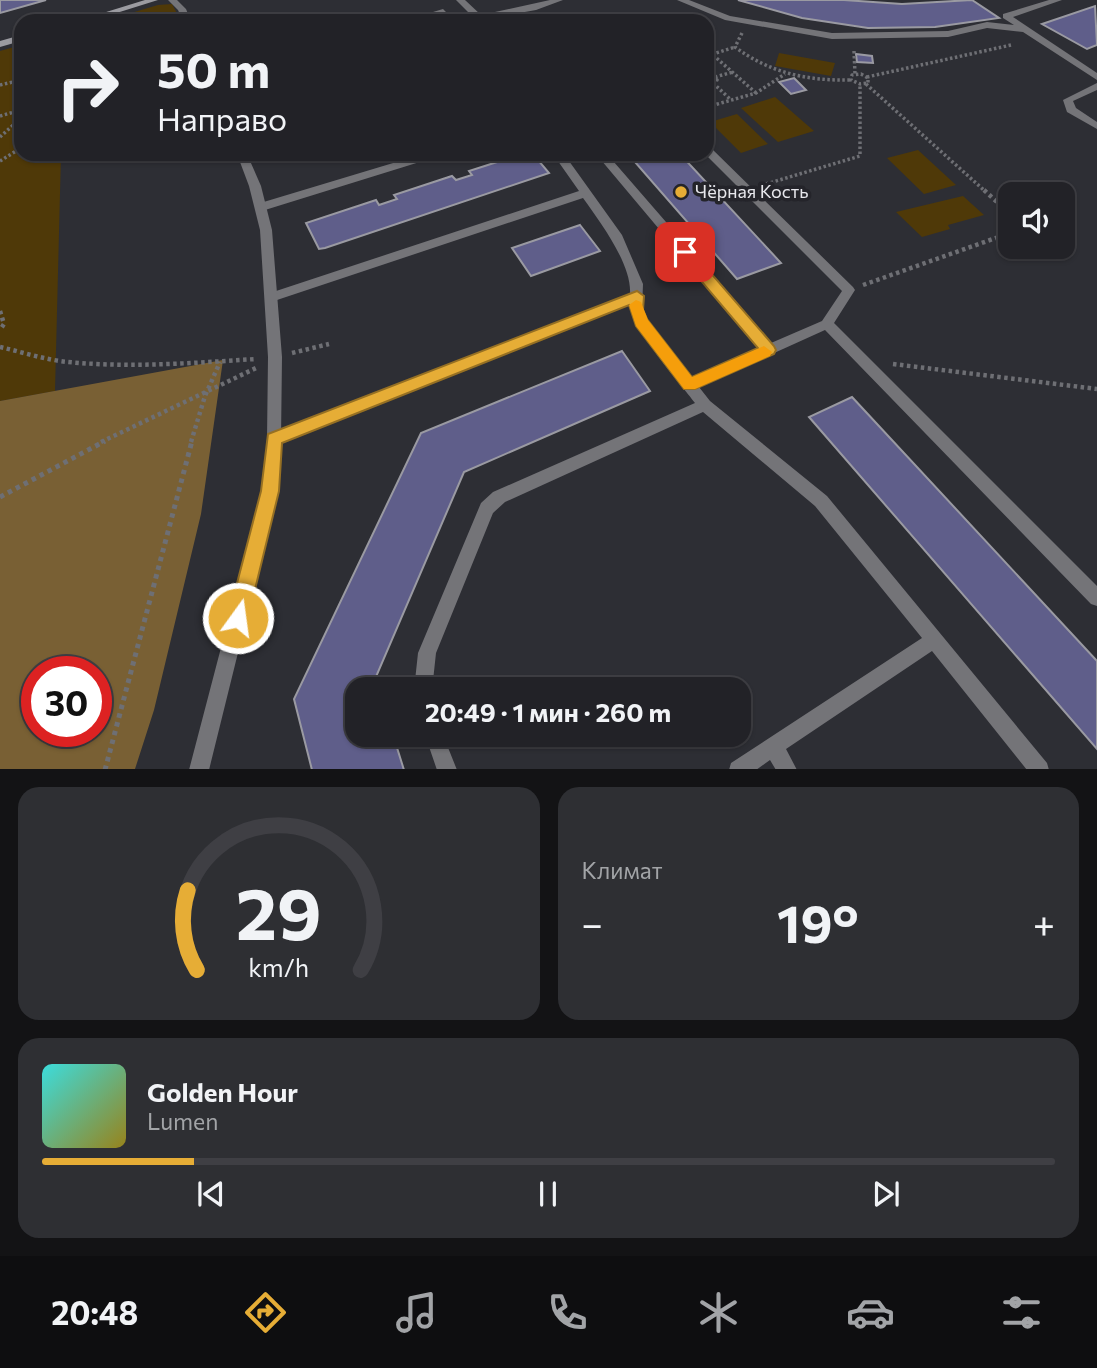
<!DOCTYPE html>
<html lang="ru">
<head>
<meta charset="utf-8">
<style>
  body { margin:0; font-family:Commissioner,sans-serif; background:#2e2f33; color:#f1f3f6; height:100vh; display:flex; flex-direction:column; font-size:26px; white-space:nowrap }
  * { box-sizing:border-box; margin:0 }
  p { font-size:23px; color:#a2a4a7 }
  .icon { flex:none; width:38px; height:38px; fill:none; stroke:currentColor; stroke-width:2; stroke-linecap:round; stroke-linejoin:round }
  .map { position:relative; height:769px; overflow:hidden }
  .details { display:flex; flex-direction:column; gap:18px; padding:18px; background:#131315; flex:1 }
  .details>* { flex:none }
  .guide { position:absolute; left:14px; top:14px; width:700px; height:147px; border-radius:21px; box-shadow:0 2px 5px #0004,0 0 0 2px #3f3f44; background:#222227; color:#f1f3f6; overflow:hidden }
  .fabs { position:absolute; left:998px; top:182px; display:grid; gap:14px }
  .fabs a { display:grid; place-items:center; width:77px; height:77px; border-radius:14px; background:#222227; box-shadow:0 2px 5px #0004,0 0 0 2px #3f3f44; font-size:35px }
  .speed { position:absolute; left:21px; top:656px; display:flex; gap:14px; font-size:35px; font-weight:700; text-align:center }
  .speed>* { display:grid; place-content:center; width:91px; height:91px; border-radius:50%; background:#222227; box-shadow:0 2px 5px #0004,0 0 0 2px #3f3f44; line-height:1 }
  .speed .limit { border:10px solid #d22; background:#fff; color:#111 }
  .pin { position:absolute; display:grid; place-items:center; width:60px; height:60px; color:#fff; margin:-30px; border-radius:14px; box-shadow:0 4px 10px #0006 }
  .me { position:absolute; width:77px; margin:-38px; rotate:14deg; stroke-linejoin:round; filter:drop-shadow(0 0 5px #0008) }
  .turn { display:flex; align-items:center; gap:24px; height:147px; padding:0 28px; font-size:32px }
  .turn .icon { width:91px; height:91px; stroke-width:2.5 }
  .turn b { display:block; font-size:49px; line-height:60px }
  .big { font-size:52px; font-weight:700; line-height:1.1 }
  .details .widget { flex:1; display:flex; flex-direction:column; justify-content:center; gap:10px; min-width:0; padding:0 24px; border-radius:21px; background:#2e2f33 }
  .details .dial { align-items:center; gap:0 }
  .dial svg { height:182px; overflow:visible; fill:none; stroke:#3f3f44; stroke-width:7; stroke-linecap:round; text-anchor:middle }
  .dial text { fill:#f1f3f6; stroke:none }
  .song { display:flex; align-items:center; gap:21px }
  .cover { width:84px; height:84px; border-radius:10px; background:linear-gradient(135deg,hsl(180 70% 55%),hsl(50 70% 35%)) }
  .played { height:7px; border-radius:4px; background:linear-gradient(90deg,#e6ad36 15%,#3f3f44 15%) }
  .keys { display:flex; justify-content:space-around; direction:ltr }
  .heat { display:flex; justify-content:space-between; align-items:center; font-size:38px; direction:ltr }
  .details .tiles { flex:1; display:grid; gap:18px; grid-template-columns:1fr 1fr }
  .widget:last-child { grid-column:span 2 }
  .trip { position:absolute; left:345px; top:677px; width:406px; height:70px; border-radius:21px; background:#222227; box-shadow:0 2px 5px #0004,0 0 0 2px #3f3f44; font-weight:700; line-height:70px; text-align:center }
  .dock { display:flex; height:112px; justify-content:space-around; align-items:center; background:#0e0e10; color:#a2a4a7 }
  .dock .icon { width:49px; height:49px }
  .dock .selected { color:#e6ad36 }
  .dock b { font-size:32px; color:#f1f3f6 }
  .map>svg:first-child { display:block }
  .green { fill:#4f3908 }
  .forest { fill:#796034; fill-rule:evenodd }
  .building { fill:#5f5e8a; stroke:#9a9aa2; stroke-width:2 }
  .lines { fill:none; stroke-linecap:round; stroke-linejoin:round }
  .path-far2 { stroke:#6e6f74; stroke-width:3.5; stroke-dasharray:2.5 2.5; stroke-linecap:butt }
  .path-far1 { stroke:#6e6f74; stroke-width:4.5; stroke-dasharray:3.5 3.5; stroke-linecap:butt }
  .path { stroke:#6e6f74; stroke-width:5; stroke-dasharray:4.5 4.5; stroke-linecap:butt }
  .service { fill:#747478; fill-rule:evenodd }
  .minor { fill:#747478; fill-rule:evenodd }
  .secondary { fill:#9b9ba1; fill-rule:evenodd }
  .route { fill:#e6ad36; stroke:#967023; stroke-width:2 }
  .slow { fill:#f59e0b }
  .poi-dot { fill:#e6ad36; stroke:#24242a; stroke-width:2.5 }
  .labels { text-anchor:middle; stroke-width:7; stroke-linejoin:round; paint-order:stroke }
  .poi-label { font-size:18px; fill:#e7e7ec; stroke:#24242a; text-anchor:start }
</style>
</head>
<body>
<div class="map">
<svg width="1097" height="770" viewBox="0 0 1097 770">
  <rect width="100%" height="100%" fill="#2d2e34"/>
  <!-- green -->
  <path class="green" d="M172 4 181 21H104L158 5Z
    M21 45V154H61L55 391 0 401V51Z
    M779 53 835 63 831 76 775 66Z
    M775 97 814 131 778 142 741 108Z
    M737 114 768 144 741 153 710 122Z
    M918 150 956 185 924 194 887 158Z
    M963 196 984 215 948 225 950 229 922 237 896 212Z"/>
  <!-- forest -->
  <path class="forest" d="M223 360 201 514 154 710 135 769H0V401ZM37 672H96V732H37Z"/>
  <!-- building -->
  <path class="building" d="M0 0H46L0 13Z
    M738 0H844L902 4 972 0 999 18 935 27 868 28 802 18Z
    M1095 6 1097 45 1087 49 1042 24Z
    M856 54 872 56 873 63 857 62Z
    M794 78 806 90 791 94 779 82Z
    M522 154H533L549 173 325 248 319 249 306 223 376 200 379 205 397 199 394 195 452 176 456 180 472 175 469 171Z
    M628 154H680L781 263 737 279Z
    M580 225 600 251 531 276 512 248Z
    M622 351 650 391 464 472 375 679 378 690H357V735H393L404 770H312L294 699 421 433Z
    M852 397 1097 661V749L809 417Z"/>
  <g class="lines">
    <!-- path-far2 -->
    <path class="path-far2" d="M58 14 62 19
      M742 33 735 47C770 73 808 81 851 80
      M854 51 855 74
      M713 55 756 93
      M707 56 735 47
      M707 74 717 80 707 84
      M861 74 868 78V83L860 84 851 80 852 75Z
      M715 77 733 72
      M867 77 1011 45
      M713 83 730 99
      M866 84 986 192
      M0 85 21 80
      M707 107 756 93 785 74
      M0 116 21 110
      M0 137 21 118
      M0 161 21 148
      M766 184 860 156V84"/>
    <!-- path-far1 -->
    <path class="path-far1" d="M984 190 1010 214
      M863 285 1010 233
      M0 311 4 324 0 330
      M0 347C22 352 46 360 68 362 131 368 193 363 256 359
      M292 353 329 344
      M893 364 1097 389
      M101 442 256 368
      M191 442 205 396 220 362"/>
    <!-- path -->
    <path class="path" d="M0 497 105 441
      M105 770 192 441"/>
    <!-- service -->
    <path class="service" d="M456 0H465L481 15 550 0H563L536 10 485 19 486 21H477Z
      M677 0H689L730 16 832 33 948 31 987 22 1014 25 1003 18V14L1049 0H1062L1013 17 1097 73V80L1023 32 987 28 948 37 832 39 725 20Z
      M443 9 455 21H446L441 15 418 21H403Z
      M1097 83V90L1073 101 1076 108 1097 122V129L1067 112 1063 100Z
      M707 147 711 148 853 287 855 290 834 323 1097 586V606L1091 604 825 330 699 387 710 401 827 496 1047 763 1049 770H1027L932 651 786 749 797 770H776L770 760 756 770H729L731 763 922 638 815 506 703 412 505 502 493 513 436 653 432 690H414L418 653 481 503 493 492 695 403C681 384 629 325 630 304L279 443 274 445 269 443 267 439 269 435 630 294C632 264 600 222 583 198L277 300H267L266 297 267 294 579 191 553 154H564L622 235 643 284 642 310 647 320 692 378 759 348 596 154H607L771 343 822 321 842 291 705 154H707Z
      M423 154H440L439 156 265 210 261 211 255 207 257 204Z
      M425 735H443L457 770H437Z"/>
    <!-- minor -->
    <path class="minor" d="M168 0H177L186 9 191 21H183L178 10Z
      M237 154H247L261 186 272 230 282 357 281 439 278 491 209 770H189L262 491 267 439 268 357 260 230 249 186Z"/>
    <!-- secondary -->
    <path class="secondary" d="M145 0H158L91 21H77Z
      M21 35V41L0 47V41Z"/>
  </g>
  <!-- route -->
  <path class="route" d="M685 247 690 249 774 346 776 350 774 354 695 389H684L636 326 629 305 282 443 279 491 248 618 245 625 238 628 231 625 228 618 261 491 268 434 637 291 644 296 643 310 647 319 692 377 758 348 680 256V249Z"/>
  <!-- slow -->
  <path class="slow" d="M636 300 641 302 648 320 692 377 764 346 772 352 770 356 695 389H684L636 326 629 305Z"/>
  <!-- markers -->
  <circle class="poi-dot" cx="681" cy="192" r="7"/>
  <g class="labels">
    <!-- poi labels -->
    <g class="poi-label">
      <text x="695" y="198">Чёрная Кость</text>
    </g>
  </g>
</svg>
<div class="fabs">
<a><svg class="icon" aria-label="sound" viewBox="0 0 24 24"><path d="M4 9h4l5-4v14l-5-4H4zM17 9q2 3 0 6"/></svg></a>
</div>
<div class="speed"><div class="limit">30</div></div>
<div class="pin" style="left:685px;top:252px;background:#d93025"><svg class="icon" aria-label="arrive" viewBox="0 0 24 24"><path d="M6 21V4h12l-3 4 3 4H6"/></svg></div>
<svg class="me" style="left:238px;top:618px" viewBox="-20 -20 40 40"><circle r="17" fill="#e6ad36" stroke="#fff" stroke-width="3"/><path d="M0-11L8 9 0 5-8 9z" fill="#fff"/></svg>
<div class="trip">20:49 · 1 мин · 260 m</div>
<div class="guide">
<div class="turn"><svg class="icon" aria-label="right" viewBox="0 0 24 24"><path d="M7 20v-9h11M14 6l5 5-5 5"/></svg><div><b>50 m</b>Направо</div></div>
</div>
</div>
<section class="details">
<div class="tiles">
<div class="widget dial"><svg viewBox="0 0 100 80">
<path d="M14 69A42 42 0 1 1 86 69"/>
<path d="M14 69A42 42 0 0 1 10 34" stroke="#e6ad36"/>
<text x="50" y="56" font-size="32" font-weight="700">29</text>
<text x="50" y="72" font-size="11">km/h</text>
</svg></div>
<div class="widget"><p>Климат</p>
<div class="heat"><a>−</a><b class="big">19°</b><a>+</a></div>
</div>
<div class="widget">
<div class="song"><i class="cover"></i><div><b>Golden Hour</b><p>Lumen</p></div></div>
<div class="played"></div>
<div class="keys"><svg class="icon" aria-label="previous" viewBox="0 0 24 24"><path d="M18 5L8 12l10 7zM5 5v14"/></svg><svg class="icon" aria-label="pause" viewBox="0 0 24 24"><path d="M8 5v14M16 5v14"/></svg><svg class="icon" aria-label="next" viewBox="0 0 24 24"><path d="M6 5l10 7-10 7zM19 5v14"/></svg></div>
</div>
</div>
</section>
<nav class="dock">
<b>20:48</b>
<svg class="icon selected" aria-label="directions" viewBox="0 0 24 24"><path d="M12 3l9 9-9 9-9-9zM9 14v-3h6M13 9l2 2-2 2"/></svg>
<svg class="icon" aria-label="music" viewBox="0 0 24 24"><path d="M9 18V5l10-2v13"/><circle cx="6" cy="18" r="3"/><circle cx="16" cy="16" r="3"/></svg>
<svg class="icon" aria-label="phone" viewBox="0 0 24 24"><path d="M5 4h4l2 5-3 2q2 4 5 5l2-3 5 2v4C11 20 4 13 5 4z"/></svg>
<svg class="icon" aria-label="climate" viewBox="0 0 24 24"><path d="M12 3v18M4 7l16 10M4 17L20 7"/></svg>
<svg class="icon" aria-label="car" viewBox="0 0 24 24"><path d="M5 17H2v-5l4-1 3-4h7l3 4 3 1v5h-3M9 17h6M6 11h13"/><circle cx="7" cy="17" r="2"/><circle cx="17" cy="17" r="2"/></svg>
<svg class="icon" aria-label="filters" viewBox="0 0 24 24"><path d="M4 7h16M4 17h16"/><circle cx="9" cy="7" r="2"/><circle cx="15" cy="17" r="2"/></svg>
</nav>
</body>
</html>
